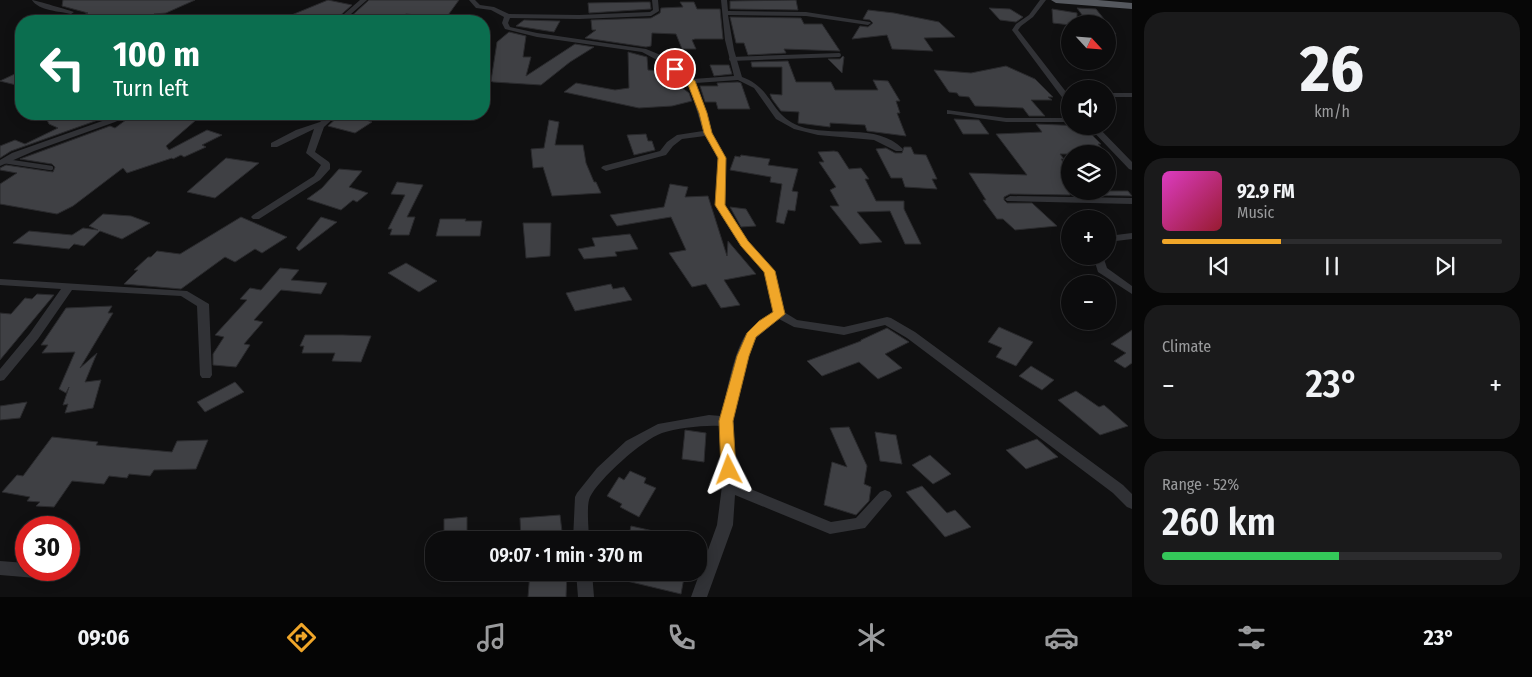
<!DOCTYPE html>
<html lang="en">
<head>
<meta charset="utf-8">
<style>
  body { margin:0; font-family:"Fira Sans Condensed",sans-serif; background:#1a1a1b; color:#f1f3f6; height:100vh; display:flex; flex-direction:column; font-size:19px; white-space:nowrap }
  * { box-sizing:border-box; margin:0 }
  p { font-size:16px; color:#9a9b9d }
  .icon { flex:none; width:28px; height:28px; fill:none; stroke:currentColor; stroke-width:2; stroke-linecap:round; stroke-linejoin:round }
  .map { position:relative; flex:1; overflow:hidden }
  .details { display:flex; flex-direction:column; gap:12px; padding:12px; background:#070707; width:400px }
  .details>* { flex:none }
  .guide { position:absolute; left:15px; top:15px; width:475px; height:105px; border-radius:20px; box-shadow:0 2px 12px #0003,0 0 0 1px #2c2c2e; background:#0b6e4f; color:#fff; overflow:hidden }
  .needle { width:32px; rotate:116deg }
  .fabs { position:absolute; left:1061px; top:15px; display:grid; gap:10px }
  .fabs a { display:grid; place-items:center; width:55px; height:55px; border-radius:50%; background:#0c0c0d; box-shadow:0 2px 12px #0003,0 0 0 1px #2c2c2e; font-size:25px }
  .speed { position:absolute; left:15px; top:516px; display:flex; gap:10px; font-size:25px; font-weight:700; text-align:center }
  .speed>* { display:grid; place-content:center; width:65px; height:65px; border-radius:50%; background:#0c0c0d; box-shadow:0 2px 12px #0003,0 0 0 1px #2c2c2e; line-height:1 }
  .speed .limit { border:8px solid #d22; background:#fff; color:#111 }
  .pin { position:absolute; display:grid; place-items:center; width:42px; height:42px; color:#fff; margin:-21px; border:2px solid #fff; border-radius:50%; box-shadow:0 1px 5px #0007 }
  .me { position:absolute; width:55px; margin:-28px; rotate:357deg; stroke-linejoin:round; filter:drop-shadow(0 0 4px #0008) }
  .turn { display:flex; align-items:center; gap:18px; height:105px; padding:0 15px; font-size:22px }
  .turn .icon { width:65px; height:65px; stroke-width:2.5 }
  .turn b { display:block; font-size:35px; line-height:42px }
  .big { font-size:38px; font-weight:600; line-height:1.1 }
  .details .tile { flex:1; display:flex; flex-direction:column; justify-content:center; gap:8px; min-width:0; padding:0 18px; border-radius:20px; background:#1a1a1b }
  .details .dial { align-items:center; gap:0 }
  .dial b { font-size:65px; line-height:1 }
  .song { display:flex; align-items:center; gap:15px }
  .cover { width:60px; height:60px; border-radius:8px; background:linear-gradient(135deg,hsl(310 70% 55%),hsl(350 70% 35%)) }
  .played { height:5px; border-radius:2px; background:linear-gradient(90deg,#f0a629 35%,#2c2c2e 35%) }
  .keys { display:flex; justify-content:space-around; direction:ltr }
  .heat { display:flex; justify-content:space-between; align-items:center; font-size:28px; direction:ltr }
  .charge { height:8px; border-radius:4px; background:linear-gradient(90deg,#34c759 52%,#2c2c2e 0) }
  .trip { position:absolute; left:425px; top:531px; width:282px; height:50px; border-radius:20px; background:#0c0c0d; box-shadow:0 2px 12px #0003,0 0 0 1px #2c2c2e; font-weight:600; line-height:50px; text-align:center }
  .tab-bar { display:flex; height:80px; justify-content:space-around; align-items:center; background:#050505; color:#9a9b9d }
  .tab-bar .icon { width:35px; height:35px }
  .tab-bar .selected { color:#f0a629 }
  .tab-bar b { font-size:22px; color:#f1f3f6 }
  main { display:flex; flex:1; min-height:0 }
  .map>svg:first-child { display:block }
  .building { fill:#3f4044; stroke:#2a2a2d }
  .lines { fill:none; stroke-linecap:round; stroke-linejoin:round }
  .service-far1 { stroke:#313236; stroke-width:4 }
  .service { stroke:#313236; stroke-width:4.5 }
  .minor { fill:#313236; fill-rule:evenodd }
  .trunk { fill:#55585e; fill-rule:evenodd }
  .route { fill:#f0a629; stroke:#9c6c1b }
</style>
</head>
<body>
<main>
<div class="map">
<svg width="1132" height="597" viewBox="0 0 1132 597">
  <rect width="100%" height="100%" fill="#101011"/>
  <!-- building -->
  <path class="building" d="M63 0H195L166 13 154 14 171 19 170 21H69L88 13 62 6Z
    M328 0 352 5 334 21H277Z
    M369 0H459L446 18 406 14 396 21H346Z
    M796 0 798 10 730 9V1Z
    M642 2H650L651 9 589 13 588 3Z
    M680 2H694L697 9H720L723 39H695L692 40 696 49H682L676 34 652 33 651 46 646 47 585 38 596 30H592L591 20 651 18 660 13 661 8 683 7Z
    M989 8 1010 9 1023 17 1016 22 1000 20Z
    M1077 8 1096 9 1116 34 1108 30V24H1095L1085 19Z
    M1052 9 1077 13V24H1070V25L1053 23Z
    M868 10 894 13 939 22 955 37 924 38 933 51 892 49 887 35 852 39 860 26 868 27 873 23 870 20 863 19Z
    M730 17 801 18 804 24H822L840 51 784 49 786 53 748 55 744 43H736Z
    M524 20 557 21H560L554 32 516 26Z
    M509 32 526 36 523 57H531L526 76 575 44 594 47 570 62 541 85 493 82 491 81 497 42Z
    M628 52 647 57 648 70 662 71 665 85 676 83 689 93 692 101 672 106 639 108 564 92 576 83 615 90 629 88Z
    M843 56 844 57 842 73 828 59H840Z
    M788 61 796 82H831L835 90H878L873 80 888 81 900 101H896L900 113H897L906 136 867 131 865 125 830 123V127L798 123 799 112 781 111 772 99 770 94 782 95V67H752L751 62Z
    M710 65H729L732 74 714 76Z
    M1006 66 1035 79 1053 97H1048L1052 100H1031L1045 116H1029L1023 108 975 106 969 97 959 96 957 93 949 92 934 70 971 73Z
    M21 71V83L16 85 0 81Z
    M738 82 741 83 750 109H718L716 102H705L700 86H718L717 83Z
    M44 114H96L98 120 11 151 0 158V146L15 140 25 144 58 128 49 124Z
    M134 114H203L166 146 169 150 207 130 222 135 202 145 206 147 184 157 181 155 173 159 172 158 127 173 123 168 73 206 57 214 0 204V184L17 173 0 170V168L6 165 53 172 55 167 52 164 20 159 110 126 115 128Z
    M341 114 360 118 372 122 355 133 328 126Z
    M954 119 979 120 989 134H963Z
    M549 120 559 122 555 145H583L586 163 594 182H596L601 193 552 196 543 167 533 168 531 149 544 148Z
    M1036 124 1083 126 1101 144H1098L1107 154H1060L1064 159H1061L1070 171V195L1010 194 1004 197V200L1007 203H1032L1057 226 1015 230 1003 219H997L983 200H986L969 173 1027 175 996 134 1042 132Z
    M646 134 648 141H652L655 150 634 155 627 135Z
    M904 147H911L914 154 926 155 937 179H932L937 189 905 187 902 178H891L876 149 886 148 895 153H902Z
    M834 151 838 152 849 169 861 168 869 179H865L876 201H904V209L921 244H905L890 211 857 212 882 242 860 244 830 206H839L830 190 836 187 819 162H824L818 152Z
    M741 155 770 159 768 165 798 169 792 191 798 192 795 211 788 210 784 224 776 222 782 184 770 182 771 177 730 170 735 156 740 157Z
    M226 158 259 163 215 198 187 192Z
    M339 169 362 171 349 187 368 193 357 202 353 200 341 210 307 199 322 188Z
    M397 182 423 185 407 217H415L409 235H390L392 229H388L405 195 391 194Z
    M670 184 688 187 685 197 708 196 727 256 728 241 756 274 724 280 740 305 721 308 706 284 692 287 669 253 686 250 671 217 617 226 610 215 664 207Z
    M1080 191H1128L1132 196 1085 195Z
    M730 207 746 209 756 226 741 227Z
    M103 214 131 216 150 223 122 239 100 231 84 246 74 244 69 249 13 243 29 231 72 235 83 228 98 230 89 226Z
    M241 217 287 237 262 253 255 249 235 262 225 257 181 289 124 284 138 270H134L148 257H151L157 251 180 254Z
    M321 217 337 222 299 251 296 248Z
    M440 219H466L465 221H482L480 236H436Z
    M523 223H551L550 256 526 258Z
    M630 234 638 249 615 252 617 256 584 259 578 249 595 246 592 238Z
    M406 263 437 281 419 292 388 273Z
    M280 268 299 270 291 280 327 283 321 294 281 290 254 320 263 322 244 344 250 345 236 367 213 365V354L224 337 215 335 247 300 240 299 250 288 261 290Z
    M611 284 613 289 624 287 632 300 575 311 566 293Z
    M37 294 54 295 0 360V313L11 314 25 298 32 299Z
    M112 306 108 313H113L80 368 97 353 85 382 101 380 93 408 65 413 68 404 63 405 69 387 66 393 59 389 75 352 42 353 48 345H41L66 308Z
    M999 327 1033 342 1016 366 996 357 1002 348 988 342Z
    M887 328 909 342 885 354 902 368 878 379 859 362 822 376 807 361 861 341V340Z
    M1132 330V363L1125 368 1114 361 1126 353 1111 344Z
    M305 335H343L371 336 361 362 332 361 335 353H302L304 346H300Z
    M1031 366 1054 380 1042 390 1019 376Z
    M235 382 244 392 205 412 197 402Z
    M1076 391 1099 407 1104 405 1128 426 1100 435 1058 400Z
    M27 402 20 418 0 420V406Z
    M849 427 867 466 864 484 871 487 869 501 856 515 824 505 832 462 847 467 830 428Z
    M685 430 706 433 704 462 682 459Z
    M875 432 896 435 902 464 880 461Z
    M52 437 98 442 96 445 172 452 177 441 208 440 196 469 154 470 150 476 129 474 127 478 109 476 104 484 72 481 54 507 36 506 40 502 27 501 30 497 2 492 17 475 23 476Z
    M1037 439 1058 457 1026 469 1006 450Z
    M930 455 951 474 933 484 912 465Z
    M630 471 646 478 644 483 656 488 639 517 620 507 622 504 607 496 619 477 624 480Z
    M922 486 947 513 955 510 971 527 945 537 906 492Z
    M560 515 563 540H521L520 518Z
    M467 517V540H444V519Z
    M631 526 671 535 670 540H628Z
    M530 572H567L566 597H528Z
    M610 572H685L681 594 610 577Z"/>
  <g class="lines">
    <!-- service-far1 -->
    <path class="service-far1" d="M731 59 839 55"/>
    <!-- service -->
    <path class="service" d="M4 161 51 168"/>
    <!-- minor -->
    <path class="minor" d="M32 0C34 0 72 11 74 12L71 14C59 11 39 11 32 0Z
      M360 0H367L343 21H336Z
      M469 0H475L480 5 494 7 509 14 579 15 650 12 653 10 652 0H658L659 11 651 16 579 19 510 18 508 23 510 27 537 33 646 49 663 56 693 79 734 76 725 40 721 0H727L728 11 806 12 870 22 871 23 868 25 806 16 728 15 734 50 742 77C773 88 769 114 799 126 831 138 877 122 903 149L902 151H896L874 140 818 135 794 129 776 119 754 88 738 80 696 83 707 113 712 133 726 158 725 205 748 241 775 271 784 312 797 320 844 327 887 317 891 318 915 332 1123 485 1132 494V509L1127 507 1113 493 907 338 885 325 844 335 794 327 779 319 756 338 749 356 733 421 736 483 831 522 856 518 880 492 885 490 890 492 892 496 865 528 830 534 735 495 733 525 707 597H691L717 525 722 486 720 426C704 425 677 428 662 433 642 440 599 479 590 497 586 505 589 530 589 540H573L575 497 577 493 597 468 626 441 658 424 709 415 721 416C727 393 733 353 746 334 752 325 764 319 773 313L765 272 740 245 715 205 718 158 705 136 682 139 673 146 666 155 606 171 601 168 603 166 660 151 667 142 677 135 703 131 688 82 657 60 642 52 537 37 505 29 502 23 504 17 491 10 476 8Z
      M1040 0H1046L1033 17 1021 26 1018 30 1070 97V104H1067L1012 30 1016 24 1029 15Z
      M1108 93H1132V97H1108Z
      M947 110 1006 118H1070V122H1006L950 114H947Z
      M122 114H132L115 122 34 151 0 166V160L12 153Z
      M329 114H338L324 127 315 152 329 162 330 164V169L320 180 259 219H253L251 217 253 215 314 176 321 165 306 153 314 129 277 147H271V143L296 130 320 122Z
      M1088 126H1097L1132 162V170L1129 169Z
      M1010 196 1132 198V204L1007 201 1005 199Z
      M1132 233V239L1108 242V236Z
      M1093 256H1103L1107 268 1132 286V294L1098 272Z
      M0 279 187 291 209 304 212 375 210 378H202L200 375 197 306 181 296 72 290 38 339 4 380 0 381V369L30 333 61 289 0 285Z
      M0 561 26 563V570L44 571 42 576 36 578 0 575Z
      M576 572H592L594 597H578Z"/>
    <!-- trunk -->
    <path class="trunk" d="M1051 0H1098L1132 3V9L1056 3Z"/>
  </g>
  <!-- route -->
  <path class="route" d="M673 68H678L695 81 707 113 712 133 726 158 725 205 748 241 775 271 785 314 756 337 749 356 733 421 736 470 734 474 729 476 724 474 721 470 719 421 737 356 747 333 759 321 773 312 764 272 741 246 715 205 718 158 704 133 699 113 687 82 673 71Z"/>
</svg>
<div class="fabs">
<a><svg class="needle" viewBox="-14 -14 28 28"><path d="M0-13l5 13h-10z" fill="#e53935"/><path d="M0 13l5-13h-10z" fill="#9a9b9d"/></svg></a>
<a><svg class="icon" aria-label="sound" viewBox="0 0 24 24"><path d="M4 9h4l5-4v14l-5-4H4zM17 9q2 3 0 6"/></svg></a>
<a><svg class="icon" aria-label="layers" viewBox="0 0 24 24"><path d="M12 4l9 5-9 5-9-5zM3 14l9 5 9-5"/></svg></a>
<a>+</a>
<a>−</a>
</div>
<div class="speed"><div class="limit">30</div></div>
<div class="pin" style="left:675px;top:69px;background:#d93025"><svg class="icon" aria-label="arrive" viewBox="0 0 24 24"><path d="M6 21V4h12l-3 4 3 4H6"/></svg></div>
<svg class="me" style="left:729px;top:470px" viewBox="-20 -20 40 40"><path d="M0-17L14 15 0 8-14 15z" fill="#f0a629" stroke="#fff" stroke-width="4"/></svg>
<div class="trip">09:07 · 1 min · 370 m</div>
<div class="guide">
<div class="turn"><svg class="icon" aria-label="left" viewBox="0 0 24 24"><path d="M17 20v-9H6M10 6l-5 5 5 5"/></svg><div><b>100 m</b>Turn left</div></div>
</div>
</div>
<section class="details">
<div class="tile dial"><b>26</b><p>km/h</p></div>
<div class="tile">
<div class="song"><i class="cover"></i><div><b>92.9 FM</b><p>Music</p></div></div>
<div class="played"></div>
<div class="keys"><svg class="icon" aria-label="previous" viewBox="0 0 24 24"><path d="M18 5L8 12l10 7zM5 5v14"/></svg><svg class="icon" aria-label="pause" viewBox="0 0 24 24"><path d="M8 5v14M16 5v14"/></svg><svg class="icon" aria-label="next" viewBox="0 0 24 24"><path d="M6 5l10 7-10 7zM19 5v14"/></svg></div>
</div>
<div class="tile"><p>Climate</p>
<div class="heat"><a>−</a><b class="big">23°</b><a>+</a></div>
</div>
<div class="tile"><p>Range · 52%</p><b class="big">260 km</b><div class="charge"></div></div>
</section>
</main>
<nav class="tab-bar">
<b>09:06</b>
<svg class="icon selected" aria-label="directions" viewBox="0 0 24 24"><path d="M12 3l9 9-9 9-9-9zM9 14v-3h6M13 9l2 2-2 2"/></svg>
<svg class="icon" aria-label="music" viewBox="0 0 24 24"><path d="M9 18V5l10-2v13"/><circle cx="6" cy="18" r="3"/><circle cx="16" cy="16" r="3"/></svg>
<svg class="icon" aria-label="phone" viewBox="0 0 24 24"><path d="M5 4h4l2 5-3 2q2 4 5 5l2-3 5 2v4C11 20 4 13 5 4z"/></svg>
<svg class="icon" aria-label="climate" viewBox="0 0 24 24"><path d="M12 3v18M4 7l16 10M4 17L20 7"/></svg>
<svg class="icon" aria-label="car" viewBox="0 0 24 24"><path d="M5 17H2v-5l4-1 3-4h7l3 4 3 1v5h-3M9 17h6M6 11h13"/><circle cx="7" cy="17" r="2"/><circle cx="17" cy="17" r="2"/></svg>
<svg class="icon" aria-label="filters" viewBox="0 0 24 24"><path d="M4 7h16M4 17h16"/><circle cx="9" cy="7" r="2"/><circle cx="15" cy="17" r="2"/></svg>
<b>23°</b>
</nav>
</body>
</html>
